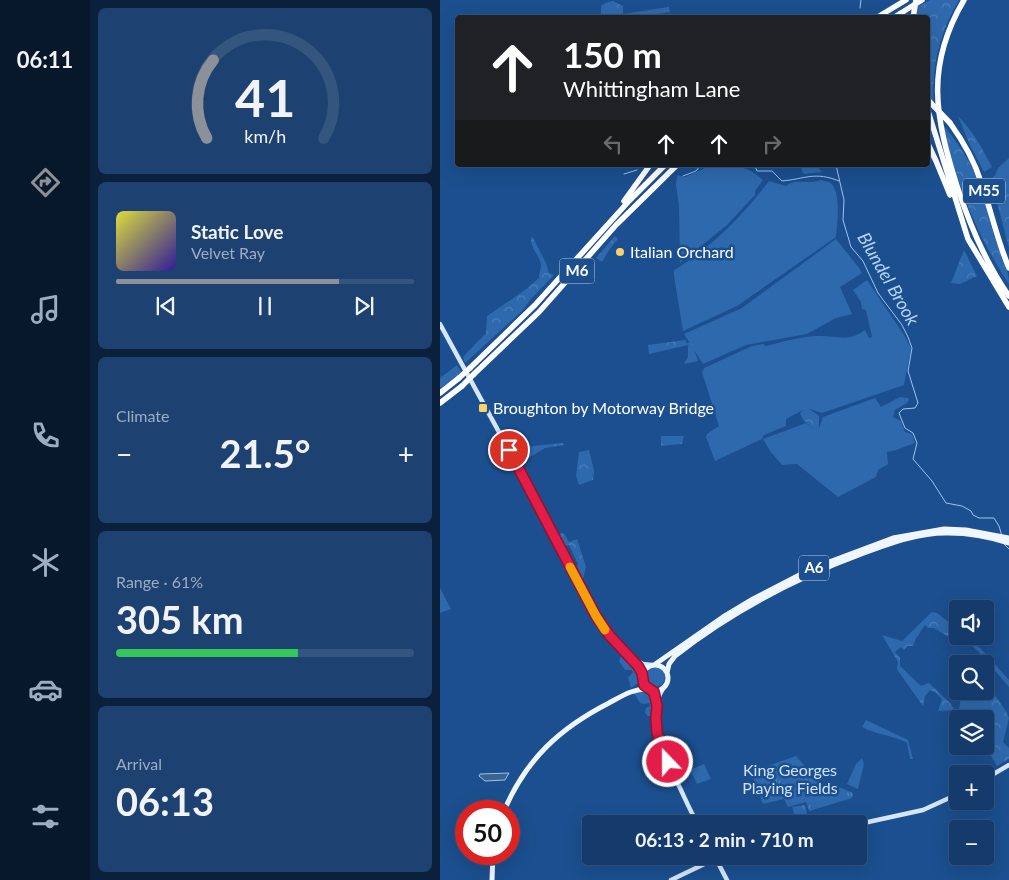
<!DOCTYPE html>
<html lang="en">
<head>
<meta charset="utf-8">
<style>
  body { margin:0; font-family:Lato,sans-serif; background:#1d4271; color:#f1f3f6; height:100vh; display:flex; flex-direction:column; font-size:19px; white-space:nowrap }
  * { box-sizing:border-box; margin:0 }
  p { font-size:16px; color:#9dadc1 }
  .icon { flex:none; width:28px; height:28px; fill:none; stroke:currentColor; stroke-width:2; stroke-linecap:round; stroke-linejoin:round }
  .map { position:relative; flex:1; overflow:hidden }
  .details { display:flex; flex-direction:column; gap:8px; padding:8px; background:#0b203b; width:350px }
  .details>* { flex:none }
  .banner { position:absolute; left:15px; top:15px; width:475px; height:152px; border-radius:5px; box-shadow:0 5px 20px #0002,0 0 0 1px #33557e; background:#202124; color:#fff; overflow:hidden }
  .buttons { position:absolute; left:509px; top:600px; display:grid; gap:10px }
  .buttons a { display:grid; place-items:center; width:45px; height:45px; border-radius:5px; background:#143b6b; box-shadow:0 5px 20px #0002,0 0 0 1px #33557e; font-size:25px }
  .speed { position:absolute; left:15px; top:800px; display:flex; gap:10px; font-size:25px; font-weight:700; text-align:center }
  .speed>* { display:grid; place-content:center; width:65px; height:65px; border-radius:50%; background:#143b6b; box-shadow:0 5px 20px #0002,0 0 0 1px #33557e; line-height:1 }
  .speed .limit { border:8px solid #d22; background:#fff; color:#111 }
  .pin { position:absolute; display:grid; place-items:center; width:42px; height:42px; color:#fff; margin:-21px; border:2px solid #fff; border-radius:50%; box-shadow:0 1px 5px #0007 }
  .me { position:absolute; width:55px; margin:-28px; rotate:338deg; stroke-linejoin:round; filter:drop-shadow(0 0 4px #0008) }
  .turn { display:flex; align-items:center; gap:18px; height:105px; padding:0 25px; font-size:22px }
  .turn .icon { width:65px; height:65px; stroke-width:2.5 }
  .turn b { display:block; font-size:35px; line-height:42px }
  .lanes { display:flex; align-items:center; height:48px; padding:0 25px; background:#0003; justify-content:center; gap:25px; direction:ltr }
  .lanes .off { opacity:.35 }
  .big { font-size:38px; font-weight:700; line-height:1.1 }
  .details .tile { flex:1; display:flex; flex-direction:column; justify-content:center; gap:8px; min-width:0; padding:0 18px; border-radius:8px; background:#1d4271 }
  .details .dial { align-items:center; gap:0 }
  .dial svg { height:130px; overflow:visible; fill:none; stroke:#33557e; stroke-width:7; stroke-linecap:round; text-anchor:middle }
  .dial text { fill:#f1f3f6; stroke:none }
  .song { display:flex; align-items:center; gap:15px }
  .cover { width:60px; height:60px; border-radius:8px; background:linear-gradient(135deg,hsl(60 70% 55%),hsl(250 70% 35%)) }
  .played { height:5px; border-radius:2px; background:linear-gradient(90deg,#8c9099 75%,#33557e 75%) }
  .keys { display:flex; justify-content:space-around; direction:ltr }
  .heat { display:flex; justify-content:space-between; align-items:center; font-size:28px; direction:ltr }
  .charge { height:8px; border-radius:4px; background:linear-gradient(90deg,#34c759 61%,#33557e 0) }
  .trip { position:absolute; left:142px; top:815px; width:285px; height:50px; border-radius:5px; background:#143b6b; box-shadow:0 5px 20px #0002,0 0 0 1px #33557e; font-weight:700; line-height:50px; text-align:center }
  main { display:flex; flex:1; min-height:0 }
  .tabs { display:flex; flex-direction:column; width:90px; justify-content:space-around; align-items:center; background:#08182b; color:#9dadc1 }
  .tabs .icon { width:35px; height:35px }
  .tabs .active { color:#8c9099 }
  .tabs b { font-size:22px; color:#f1f3f6 }
  .map>svg:first-child { display:block }
  .grass { fill:#2e69ad }
  .forest { fill:url(#forest-crowns) }
  .park { fill:url(#park-tufts) }
  .water { fill:#3c6290; stroke:#9cc4f0 }
  .lines { fill:none; stroke-linecap:round; stroke-linejoin:round }
  .stream { stroke:#9cc4f0; stroke-width:1 }
  .secondary { stroke:#d6e6fa; stroke-width:4.5 }
  .primary { stroke:#f0f6ff; stroke-width:5 }
  .highway { stroke:#fff; stroke-width:5.5 }
  .highway-bridge { stroke:#fff; stroke-width:5.5 }
  .route-casing { stroke:#92132f; stroke-width:12 }
  .route { stroke:#e11d48; stroke-width:9 }
  .slow { stroke:#f59e0b; stroke-width:9 }
  .poi-dot { fill:#ffd166; stroke:#1b4f8f; stroke-width:2 }
  .labels { text-anchor:middle; stroke-width:5; stroke-linejoin:round; paint-order:stroke }
  .shield { fill:#1b4f8f; stroke:#bbcadd; stroke-width:1 }
  .shield-label { font-size:15px; font-weight:bold; fill:#fff }
  .poi-label { font-size:16px; fill:#fff; stroke:#1b4f8f; text-anchor:start }
  .park-label { font-size:16px; fill:#cfe3fa; stroke:#1b4f8f }
  .water-label { font-size:18px; font-style:italic; fill:#b5d3f5; stroke:#1b4f8f }
</style>
</head>
<body>
<main>
<nav class="tabs">
<b>06:11</b>
<svg class="icon active" aria-label="directions" viewBox="0 0 24 24"><path d="M12 3l9 9-9 9-9-9zM9 14v-3h6M13 9l2 2-2 2"/></svg>
<svg class="icon" aria-label="music" viewBox="0 0 24 24"><path d="M9 18V5l10-2v13"/><circle cx="6" cy="18" r="3"/><circle cx="16" cy="16" r="3"/></svg>
<svg class="icon" aria-label="phone" viewBox="0 0 24 24"><path d="M5 4h4l2 5-3 2q2 4 5 5l2-3 5 2v4C11 20 4 13 5 4z"/></svg>
<svg class="icon" aria-label="climate" viewBox="0 0 24 24"><path d="M12 3v18M4 7l16 10M4 17L20 7"/></svg>
<svg class="icon" aria-label="car" viewBox="0 0 24 24"><path d="M5 17H2v-5l4-1 3-4h7l3 4 3 1v5h-3M9 17h6M6 11h13"/><circle cx="7" cy="17" r="2"/><circle cx="17" cy="17" r="2"/></svg>
<svg class="icon" aria-label="filters" viewBox="0 0 24 24"><path d="M4 7h16M4 17h16"/><circle cx="9" cy="7" r="2"/><circle cx="15" cy="17" r="2"/></svg>
</nav>
<section class="details">
<div class="tile dial"><svg viewBox="0 0 100 80">
<path d="M14 69A42 42 0 1 1 86 69"/>
<path d="M14 69A42 42 0 0 1 18 21" stroke="#8c9099"/>
<text x="50" y="56" font-size="32" font-weight="700">41</text>
<text x="50" y="72" font-size="11">km/h</text>
</svg></div>
<div class="tile">
<div class="song"><i class="cover"></i><div><b>Static Love</b><p>Velvet Ray</p></div></div>
<div class="played"></div>
<div class="keys"><svg class="icon" aria-label="previous" viewBox="0 0 24 24"><path d="M18 5L8 12l10 7zM5 5v14"/></svg><svg class="icon" aria-label="pause" viewBox="0 0 24 24"><path d="M8 5v14M16 5v14"/></svg><svg class="icon" aria-label="next" viewBox="0 0 24 24"><path d="M6 5l10 7-10 7zM19 5v14"/></svg></div>
</div>
<div class="tile"><p>Climate</p>
<div class="heat"><a>−</a><b class="big">21.5°</b><a>+</a></div>
</div>
<div class="tile"><p>Range · 61%</p><b class="big">305 km</b><div class="charge"></div></div>
<div class="tile"><p>Arrival</p><b class="big">06:13</b></div>
</section>
<div class="map">
<svg width="569" height="880" viewBox="0 0 569 880">
  <defs>
    <pattern id="forest-crowns" width="20" height="18" patternUnits="userSpaceOnUse" patternTransform="scale(1.25)"><rect width="20" height="18" fill="#2e69ad"/><path d="M2 6a3 3 0 1 1 6 0M12 15a3 3 0 1 1 6 0" fill="none" stroke="#4d80b9"/></pattern>
    <pattern id="park-tufts" width="24" height="20" patternUnits="userSpaceOnUse" patternTransform="scale(1.25)"><rect width="24" height="20" fill="#2e69ad"/><path d="M3 7l-1-3M5 7V3M7 7l1-3M15 17l-1-3M17 17v-4M19 17l1-3" fill="none" stroke="#4d80b9"/></pattern>
  </defs>
  <rect width="100%" height="100%" fill="#1b4f8f"/>
  <!-- grass -->
  <path class="grass" d="M569 158V193L561 187 559 180 555 175 558 168Z
    M272 165C293 165 307 165 323 180L315 191V195L287 225 240 263 239 205 236 185 237 175 245 177Z
    M361 165H376L382 172 364 174 362 171Z
    M381 180C384 181 386 181 389 182 402 188 397 225 396 237L297 306 243 331 234 276V271L236 269C273 246 303 215 329 181L346 186C356 178 369 185 381 180Z
    M396 239 419 268 422 273 400 287 412 314 396 318 367 334 306 345 263 364 244 334 302 308Z
    M427 280 464 335 471 348 464 385 382 413 367 408 346 419V426L324 435 322 439 275 461 266 437 267 434 279 426 262 372 264 368 312 346 323 344 326 346C342 342 359 337 376 336 396 335 408 343 425 330L429 338 432 337 426 310 422 309 421 302 413 290Z
    M460 397 468 398 469 400 467 403 455 410 453 417 461 421 465 432 472 434 475 443 456 450 447 452 448 464 438 470 436 477 398 497 357 464 342 465 330 451 323 439 366 423 374 429 379 428 383 417 435 398 441 407Z
    M0 588 11 609 0 613Z
    M181 656H185L196 666 200 675 198 683 191 688 188 678 193 672 191 670H185L179 661Z
    M205 677a10 10 0 1 1 20 0a10 10 0 1 1-20 0Z
    M205 690 212 693C214 700 216 710 212 716H208L205 713 206 708 210 706 209 703 204 704 200 703 194 693Z
    M524 691H540L549 703 543 719H533L519 709 522 693Z
    M426 720 468 740 473 759H470L467 743C453 735 436 735 422 727Z
    M422 758 424 764 418 789 407 784 416 764Z
    M264 764 271 779 257 784 250 770Z"/>
  <!-- forest -->
  <path class="forest" d="M490 0H519C500 32 491 66 494 103L488 98V18H475L476 8Z
    M173 1 183 6V14L229 7 230 12 197 17H161V6L165 3Z
    M518 116C533 131 542 148 552 167L544 172 529 143Z
    M503 125C522 147 536 171 545 199 548 211 550 224 554 236 560 252 569 268 569 284 536 235 516 182 503 125Z
    M555 175 559 180 561 187 569 193V248L551 179Z
    M92 236 106 263 109 273 114 275 90 300 83 310 25 363 23 357 46 333 47 316 85 290 99 278C99 274 101 269 101 265 100 254 88 247 92 236Z
    M175 236 178 239C171 246 167 254 162 262L156 258Z
    M524 250 537 276 520 284 511 283Z
    M246 340V343L252 342 258 361 244 364 248 357V345L209 354 208 345Z
    M17 365 21 372 0 389V378Z
    M367 407 379 416V428L374 429 363 420 360 413Z
    M221 436H244L242 444 221 446Z
    M123 443 124 445 105 448 82 462 74 448Z
    M149 450 154 471 153 480 139 485 136 476 139 452Z
    M124 533 129 542 137 539 146 567 143 579 137 567 138 564 129 545 125 546 119 534Z
    M492 612 497 613 517 629V636L510 638 494 628H488L485 625 476 638 473 646H467L464 650 461 647 455 652 460 658V666L481 686 489 683 510 703 515 710 519 709 533 719H527L515 710 498 711 502 699 495 692 490 690 485 696 483 706 458 671 457 668 458 662 442 635 462 641Z
    M519 636H526L541 649 569 680V687L541 654 523 637Z
    M545 681 566 711 569 718 563 742 569 748V759L557 766 551 756 540 755V746H545V719H543L549 703 540 691H545Z"/>
  <!-- park -->
  <path class="park" d="M356 756 387 791 399 787 413 793 412 798 369 811 366 802 348 807 344 799 323 804 311 772Z
    M365 805 368 818 356 820 352 807Z"/>
  <!-- water -->
  <path class="water" d="M69 773 65 780 45 781 39 776 40 774Z"/>
  <g class="lines">
    <!-- stream -->
    <path class="stream" d="M420 8 421 0
      M311 165 315 166 317 171H332L342 181C365 179 375 171 399 181
      M396 165 404 200 403 220 411 247 423 261 438 293 462 325 468 337 472 348 468 371 478 403 475 408 463 409 459 413 465 428 473 433 477 443 473 459 492 481 506 503 522 506 531 511 533 515 539 518H554L559 526 562 536
      M184 174 197 170
      M243 176 256 171 261 165
      M564 544 569 549"/>
    <!-- secondary -->
    <path class="secondary" d="M0 324 77 465 156 616 170 636 198 666 202 675
      M195 660 203 664 212 665
      M224 687C203 718 225 757 239 786 245 798 250 811 258 824
      M212 690 216 702
      M545 779 569 765
      M419 824 483 810 518 794
      M275 857 287 880
      M231 880 281 856"/>
    <!-- primary -->
    <path class="primary" d="M214 665 283 617 313 599 373 568 453 538 504 529 526 530 569 538
      M202 678a13 13 0 1 1 26 0a13 13 0 1 1-26 0Z
      M227 673 229 664 235 656C292 611 356 578 424 553 451 543 481 532 509 533 529 533 550 537 569 543
      M64 811C86 759 120 728 169 703 182 696 194 688 209 689
      M52 880 53 854"/>
    <!-- highway -->
    <path class="highway" d="M524 0C485 66 495 117 517 186 530 226 545 262 569 296
      M436 18 466 0
      M453 18 461 13
      M473 18 476 0
      M488 111 528 239 569 307
      M510 123C523 141 534 160 541 182 551 210 557 240 569 268
      M488 144 496 161 510 195
      M184 201 210 165
      M30 368 95 305 189 201 225 165
      M34 374 99 312 176 225 237 165
      M0 393 19 378
      M0 403 22 386"/>
    <!-- highway-bridge -->
    <path class="highway-bridge" d="M461 13 482 0
      M488 100 510 123
      M19 378 30 368
      M22 386 34 374"/>
  </g>
  <g class="lines">
    <!-- route casing -->
    <g class="route-casing">
      <path id="route" d="M69 450 156 616 170 636 198 666 202 673 204 685 214 692 217 706 216 717 217 733 228 762"/>
    </g>
    <!-- route -->
    <use href="#route" class="route"/>
    <!-- slow -->
    <path class="slow" d="M130 567 156 616 165 630"/>
  </g>
  <!-- markers -->
  <g class="poi-dot">
    <circle cx="180" cy="252" r="5"/>
    <rect x="38" y="403" width="10" height="10" rx="2.5"/>
  </g>
  <g class="labels">
    <!-- shield labels -->
    <g class="shield">
      <rect x="523" y="178.5" width="42" height="25" rx="4"/>
      <rect x="119.5" y="258.5" width="35" height="25" rx="4"/>
      <rect x="359" y="555.5" width="30" height="25" rx="4"/>
    </g>
    <g class="shield-label">
      <text x="544" y="196">M55</text>
      <text x="137" y="276">M6</text>
      <text x="374" y="573">A6</text>
    </g>
    <!-- poi labels -->
    <g class="poi-label">
      <text x="190" y="258">Italian Orchard</text>
      <text x="53" y="414">Broughton by Motorway Bridge</text>
    </g>
    <!-- park labels -->
    <g class="park-label">
      <text x="350" y="776">King Georges<tspan x="350" dy="18">Playing Fields</tspan></text>
    </g>
    <!-- water labels -->
    <g class="water-label">
      <text transform="translate(448 279) rotate(60)" y="6">Blundel Brook</text>
    </g>
  </g>
</svg>
<div class="buttons">
<a><svg class="icon" aria-label="sound" viewBox="0 0 24 24"><path d="M4 9h4l5-4v14l-5-4H4zM17 9q2 3 0 6"/></svg></a>
<a><svg class="icon" aria-label="search" viewBox="0 0 24 24"><circle cx="10" cy="10" r="6"/><path d="M15 15l6 6"/></svg></a>
<a><svg class="icon" aria-label="layers" viewBox="0 0 24 24"><path d="M12 4l9 5-9 5-9-5zM3 14l9 5 9-5"/></svg></a>
<a>+</a>
<a>−</a>
</div>
<div class="speed"><div class="limit">50</div></div>
<div class="pin" style="left:69px;top:450px;background:#d93025"><svg class="icon" aria-label="arrive" viewBox="0 0 24 24"><path d="M6 21V4h12l-3 4 3 4H6"/></svg></div>
<svg class="me" style="left:228px;top:762px" viewBox="-20 -20 40 40"><circle r="17" fill="#e11d48" stroke="#fff" stroke-width="3"/><path d="M0-11L8 9 0 5-8 9z" fill="#fff"/></svg>
<div class="trip">06:13 · 2 min · 710 m</div>
<div class="banner">
<div class="turn"><svg class="icon" aria-label="ahead" viewBox="0 0 24 24"><path d="M12 20V5M6 11l6-6 6 6"/></svg><div><b>150 m</b>Whittingham Lane</div></div>
<div class="lanes"><svg class="icon off" aria-label="left" viewBox="0 0 24 24"><path d="M17 20v-9H6M10 6l-5 5 5 5"/></svg><svg class="icon" aria-label="ahead" viewBox="0 0 24 24"><path d="M12 20V5M6 11l6-6 6 6"/></svg><svg class="icon" aria-label="ahead" viewBox="0 0 24 24"><path d="M12 20V5M6 11l6-6 6 6"/></svg><svg class="icon off" aria-label="right" viewBox="0 0 24 24"><path d="M7 20v-9h11M14 6l5 5-5 5"/></svg></div>
</div>
</div>
</main>
</body>
</html>
